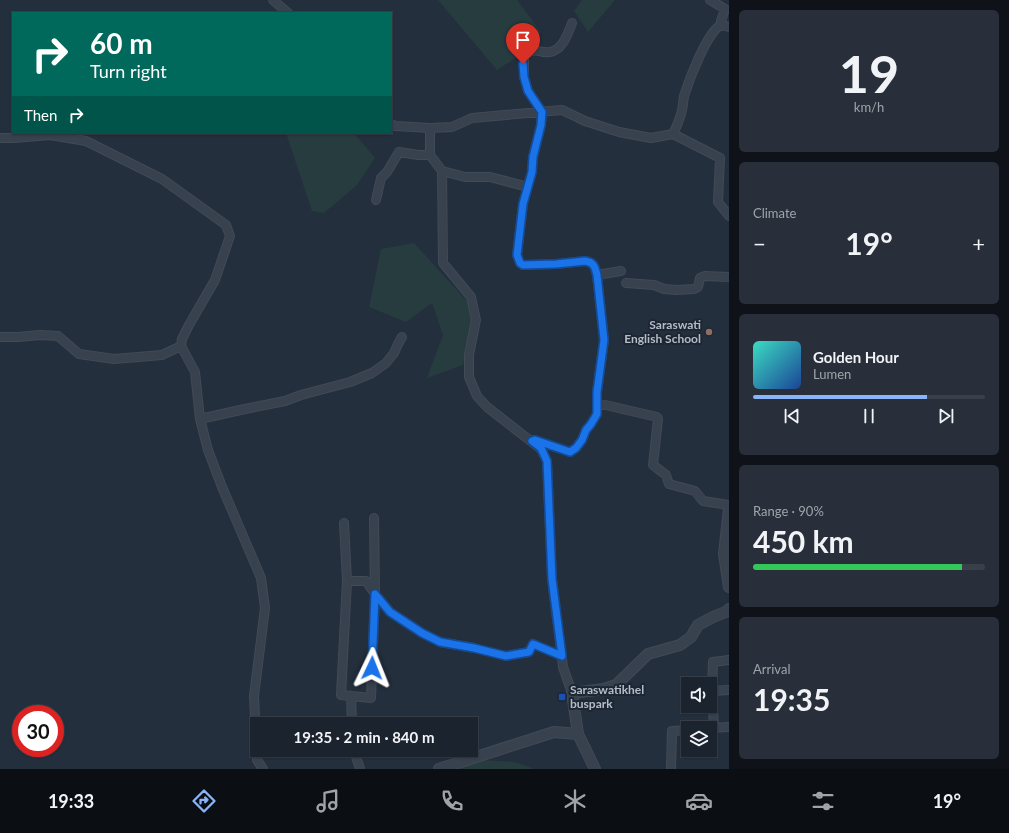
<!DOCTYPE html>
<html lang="en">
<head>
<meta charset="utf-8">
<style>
  body { margin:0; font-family:Lato,sans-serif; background:#282f3a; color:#f1f3f6; height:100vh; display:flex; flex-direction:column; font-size:15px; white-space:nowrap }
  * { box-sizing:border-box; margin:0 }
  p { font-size:13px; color:#a0a4aa }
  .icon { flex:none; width:22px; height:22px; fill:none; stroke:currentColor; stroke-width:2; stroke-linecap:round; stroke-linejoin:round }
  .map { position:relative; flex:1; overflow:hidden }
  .sheet { display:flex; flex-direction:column; gap:10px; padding:10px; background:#0f1319; width:280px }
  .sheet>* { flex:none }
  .banner { position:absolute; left:12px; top:12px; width:380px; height:122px; border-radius:0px; box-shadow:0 1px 3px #0004,0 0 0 1px #39404a; background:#00695c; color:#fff; overflow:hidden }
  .buttons { position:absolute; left:681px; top:677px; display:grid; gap:8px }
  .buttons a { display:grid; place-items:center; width:36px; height:36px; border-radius:0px; background:#1b232e; box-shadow:0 1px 3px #0004,0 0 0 1px #39404a; font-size:20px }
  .speed { position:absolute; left:12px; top:705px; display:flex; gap:8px; font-size:20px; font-weight:700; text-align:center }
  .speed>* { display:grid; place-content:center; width:52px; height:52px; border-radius:50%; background:#1b232e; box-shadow:0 1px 3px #0004,0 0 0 1px #39404a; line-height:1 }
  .speed .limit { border:6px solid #d22; background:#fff; color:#111 }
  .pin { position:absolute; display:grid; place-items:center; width:34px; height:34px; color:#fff; margin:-41px -17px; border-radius:50% 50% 50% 0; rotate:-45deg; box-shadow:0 0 4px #0007 }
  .pin .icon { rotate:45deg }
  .me { position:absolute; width:44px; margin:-22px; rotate:2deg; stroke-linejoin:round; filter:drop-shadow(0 0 3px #0008) }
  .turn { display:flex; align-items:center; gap:14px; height:84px; padding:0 12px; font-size:18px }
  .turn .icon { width:52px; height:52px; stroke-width:2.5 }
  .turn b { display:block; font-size:28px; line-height:34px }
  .then { display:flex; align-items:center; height:38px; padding:0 12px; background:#0003; gap:8px; font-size:15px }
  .big { font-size:30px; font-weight:700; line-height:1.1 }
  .sheet .card { flex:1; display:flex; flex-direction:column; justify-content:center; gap:6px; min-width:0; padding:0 14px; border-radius:6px; background:#282f3a }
  .sheet .dial { align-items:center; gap:0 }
  .dial b { font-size:52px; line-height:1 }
  .song { display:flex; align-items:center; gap:12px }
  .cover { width:48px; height:48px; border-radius:6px; background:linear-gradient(135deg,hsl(170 70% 55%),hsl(220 70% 35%)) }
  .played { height:4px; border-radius:2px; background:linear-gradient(90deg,#8ab4f8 75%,#39404a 75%) }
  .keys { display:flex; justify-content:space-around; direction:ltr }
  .heat { display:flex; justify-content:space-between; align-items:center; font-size:22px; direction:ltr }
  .charge { height:6px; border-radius:3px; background:linear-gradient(90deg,#34c759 90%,#39404a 0) }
  .trip { position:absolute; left:250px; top:717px; width:228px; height:40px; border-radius:0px; background:#1b232e; box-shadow:0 1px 3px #0004,0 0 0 1px #39404a; font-weight:700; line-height:40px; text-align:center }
  .menu { display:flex; height:64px; justify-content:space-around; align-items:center; background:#0b0e12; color:#a0a4aa }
  .menu .icon { width:28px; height:28px }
  .menu .on { color:#8ab4f8 }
  .menu b { font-size:18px; color:#f1f3f6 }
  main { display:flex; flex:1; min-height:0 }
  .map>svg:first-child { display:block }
  .green { fill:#263c3f }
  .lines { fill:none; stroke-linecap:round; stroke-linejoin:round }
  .minor-casing { stroke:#414a57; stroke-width:10 }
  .tertiary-casing { stroke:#414a57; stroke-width:12 }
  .minor { stroke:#38414e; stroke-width:8 }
  .tertiary { stroke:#38414e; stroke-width:10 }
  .route-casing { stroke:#114b97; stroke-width:10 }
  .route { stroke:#1a73e8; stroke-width:7 }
  .education-dot { fill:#8d6e63; stroke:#1d2633; stroke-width:1.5 }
  .transit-dot { fill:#1a4fb4; stroke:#1d2633; stroke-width:1.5 }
  .labels { text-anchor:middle; stroke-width:4; stroke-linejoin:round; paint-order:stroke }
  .poi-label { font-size:12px; font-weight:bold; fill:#b4bcc9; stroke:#1d2633; text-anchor:end }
</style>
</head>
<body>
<main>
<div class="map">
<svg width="729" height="769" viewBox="0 0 729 769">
  <rect width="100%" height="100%" fill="#242f3e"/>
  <!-- green -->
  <path class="green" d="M438 0H517L541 32 514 59 497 70Z
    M582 0H615L588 32 574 11Z
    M286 133H354L375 158 357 185 324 213 312 211Z
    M414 243 467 301 472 321 463 365 427 378 443 335 432 303 406 322 369 307 381 249Z
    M482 760 515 762 534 769H458Z"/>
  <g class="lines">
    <!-- minor casing -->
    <g class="minor-casing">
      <path id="minor" d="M273 0 288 13
        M710 0 725 9 721 21V25
        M729 27 721 25C707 32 689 80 684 96 683 102 683 108 681 114 679 121 676 128 673 134L720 158 718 202 729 216
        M391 124 395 126 430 128V155L442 171 443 263 471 297 476 320 469 355V377L477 396 487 407 541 449 547 461 552 579 563 667 572 693
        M430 128 452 127 472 118 562 110 585 121 619 132 651 138 673 134
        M0 138H15L50 135 86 141 162 179 226 225 230 236 215 280 189 325 182 339 181 346 195 372 200 419 208 450 222 487 261 578 265 608 254 696 257 760 263 769
        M442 171 465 177H490L528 187
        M376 200 381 178 387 172 399 152 418 155H430
        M597 275 621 271
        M626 283 654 285 664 289 677 290 694 289 698 287 700 278 705 276 729 277
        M0 337H18L40 335 58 336 79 354 114 359 162 355 181 346
        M597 403 657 417 658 419 653 465 666 475 669 484 695 491 703 501 729 505
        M200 419 245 409 285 401 301 395 350 382 372 373 386 363 394 353 398 344 402 337
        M534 440 570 452 576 448 582 440 586 430 591 424 597 414V392L604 340 597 275C595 268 594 262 585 261L556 264 523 265 520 263 517 255 523 204 532 172 533 157 541 125 542 112 528 91 524 77V56C537 45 538 54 550 52 563 50 568 33 572 23
        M344 523 347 581 341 695 371 698 375 594 374 518
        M347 581H366L375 594 390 612 422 633 440 642 474 648 506 656 529 652 533 644 562 656
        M712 691 713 662 729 660
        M351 696 352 724
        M710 728 729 727
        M714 728 712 691 729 690
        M354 750 360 769
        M671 769 672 731 688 730"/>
    </g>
    <!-- tertiary casing -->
    <g class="tertiary-casing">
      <path id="tertiary" d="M729 509 724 554 729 587
        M439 769 554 732 578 734
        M595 769 578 734 572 693 604 689 616 685 648 654 680 645 691 637 698 625 713 617 728 611 729 609"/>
    </g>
    <!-- minor -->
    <use href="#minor" class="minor"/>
    <!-- tertiary -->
    <use href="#tertiary" class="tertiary"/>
  </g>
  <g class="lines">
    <!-- route casing -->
    <g class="route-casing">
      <path id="route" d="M372 668 375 594 390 612 422 633 440 642 474 648 506 656 529 652 533 644 562 656 552 579 547 461 541 448 532 441 535 440 570 452 576 448 582 440 586 430 591 424 597 414V392L604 340 597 275C595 267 594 262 585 261L556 264 523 265 520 263 517 255 523 204 532 172 533 157 541 125 542 112 528 91 524 77 523 64"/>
    </g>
    <!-- route -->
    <use href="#route" class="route"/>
  </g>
  <!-- markers -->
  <circle class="education-dot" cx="709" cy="332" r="4"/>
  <rect class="transit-dot" x="558" y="693" width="8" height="8" rx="2"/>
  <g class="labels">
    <!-- poi labels -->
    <g class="poi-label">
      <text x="701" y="329">Saraswati<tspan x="701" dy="14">English School</tspan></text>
      <text x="570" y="694" text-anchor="start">Saraswatikhel<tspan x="570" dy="14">buspark</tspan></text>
    </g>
  </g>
</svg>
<div class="buttons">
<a><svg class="icon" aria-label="sound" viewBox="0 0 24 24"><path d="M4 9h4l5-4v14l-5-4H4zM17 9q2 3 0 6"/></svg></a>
<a><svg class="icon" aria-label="layers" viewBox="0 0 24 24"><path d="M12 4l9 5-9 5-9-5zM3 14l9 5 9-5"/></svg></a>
</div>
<div class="speed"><div class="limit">30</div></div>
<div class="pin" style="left:523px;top:64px;background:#d93025"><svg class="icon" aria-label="arrive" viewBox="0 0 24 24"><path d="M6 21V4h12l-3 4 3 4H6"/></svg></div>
<svg class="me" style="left:372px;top:668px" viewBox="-20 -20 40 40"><path d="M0-17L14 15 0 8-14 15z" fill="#1a73e8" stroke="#fff" stroke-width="4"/></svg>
<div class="trip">19:35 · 2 min · 840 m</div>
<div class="banner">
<div class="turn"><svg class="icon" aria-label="right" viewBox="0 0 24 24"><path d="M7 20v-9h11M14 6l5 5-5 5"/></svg><div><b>60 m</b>Turn right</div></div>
<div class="then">Then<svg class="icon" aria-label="right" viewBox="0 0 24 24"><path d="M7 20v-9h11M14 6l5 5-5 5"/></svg></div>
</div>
</div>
<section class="sheet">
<div class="card dial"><b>19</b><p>km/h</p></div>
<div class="card"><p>Climate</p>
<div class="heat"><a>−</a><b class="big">19°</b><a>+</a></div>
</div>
<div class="card">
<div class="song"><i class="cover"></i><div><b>Golden Hour</b><p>Lumen</p></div></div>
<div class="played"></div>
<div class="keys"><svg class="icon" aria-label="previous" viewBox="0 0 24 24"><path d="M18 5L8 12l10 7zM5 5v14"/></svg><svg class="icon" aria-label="pause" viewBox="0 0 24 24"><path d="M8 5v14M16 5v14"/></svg><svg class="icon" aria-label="next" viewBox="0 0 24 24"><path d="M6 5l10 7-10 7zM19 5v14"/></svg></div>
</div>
<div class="card"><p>Range · 90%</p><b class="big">450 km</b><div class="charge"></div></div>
<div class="card"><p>Arrival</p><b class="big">19:35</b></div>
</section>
</main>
<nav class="menu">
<b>19:33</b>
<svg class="icon on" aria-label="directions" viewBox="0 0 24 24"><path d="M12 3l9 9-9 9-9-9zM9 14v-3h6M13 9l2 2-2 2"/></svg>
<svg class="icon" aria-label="music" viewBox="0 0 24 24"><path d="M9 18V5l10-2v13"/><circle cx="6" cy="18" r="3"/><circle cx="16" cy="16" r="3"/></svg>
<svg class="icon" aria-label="phone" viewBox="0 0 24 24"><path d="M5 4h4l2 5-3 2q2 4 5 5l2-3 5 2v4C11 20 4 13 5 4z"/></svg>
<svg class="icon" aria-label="climate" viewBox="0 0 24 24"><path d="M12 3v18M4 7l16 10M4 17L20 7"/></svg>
<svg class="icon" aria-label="car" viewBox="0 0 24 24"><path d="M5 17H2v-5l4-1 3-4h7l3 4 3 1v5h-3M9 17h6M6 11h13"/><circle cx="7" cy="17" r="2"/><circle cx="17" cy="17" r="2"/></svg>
<svg class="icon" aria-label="filters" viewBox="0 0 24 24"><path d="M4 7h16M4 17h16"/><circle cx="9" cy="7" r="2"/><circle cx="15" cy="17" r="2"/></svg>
<b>19°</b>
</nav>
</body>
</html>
